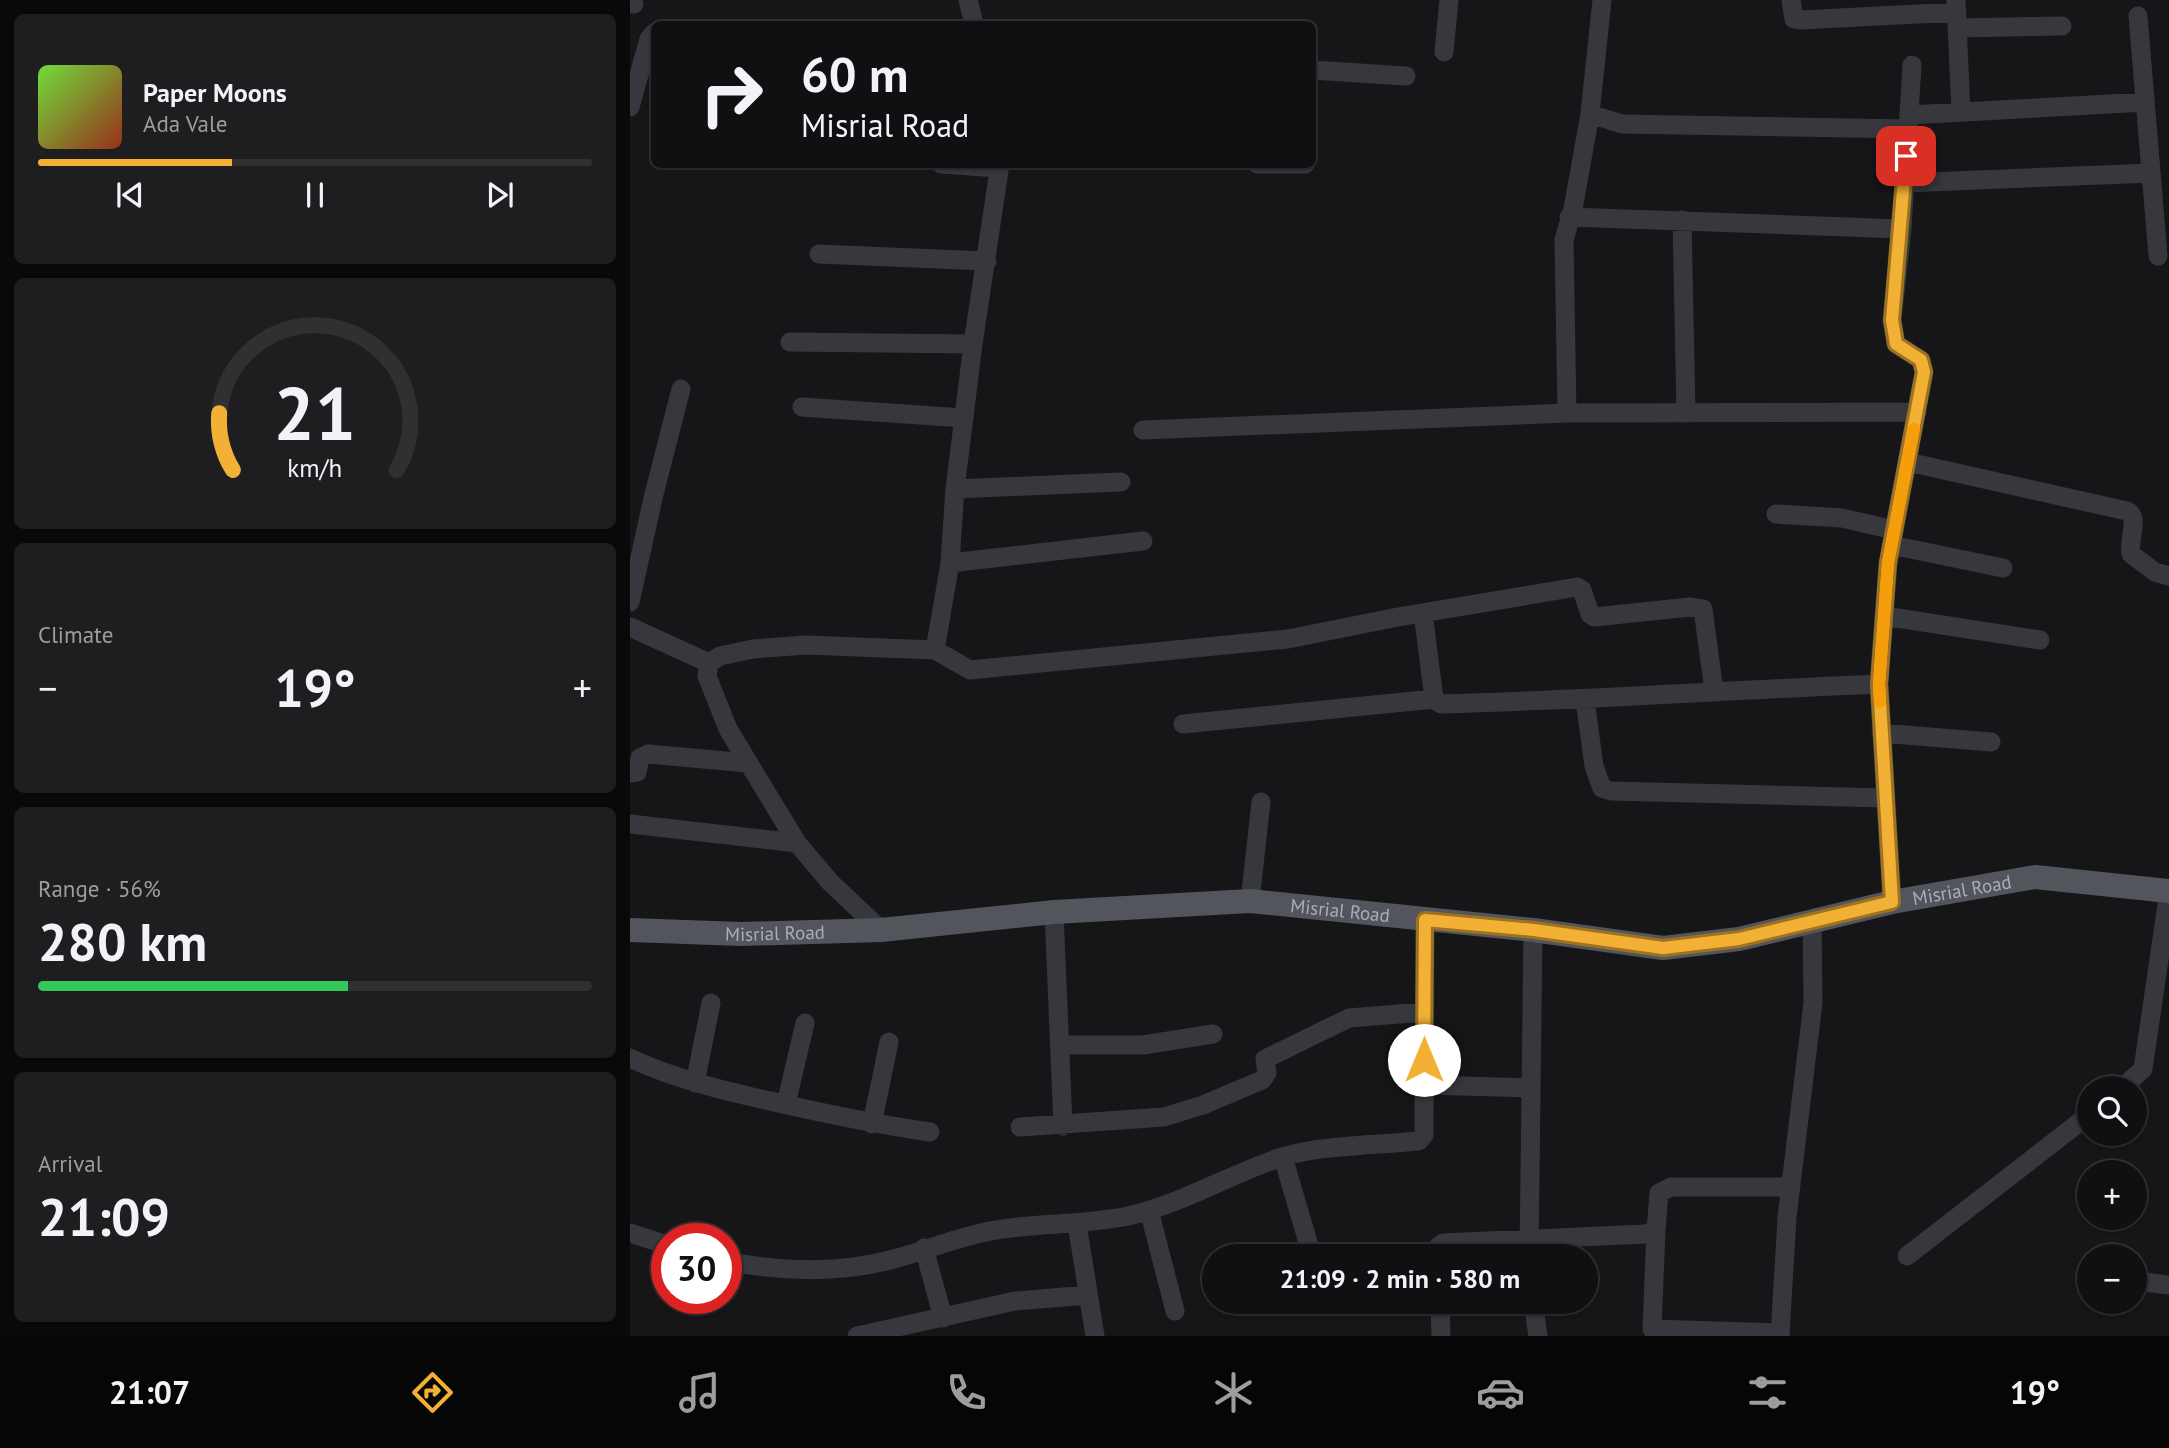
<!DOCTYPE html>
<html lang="en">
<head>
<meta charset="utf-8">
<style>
  body { margin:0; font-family:"PT Sans",sans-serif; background:#1e1e20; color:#f1f3f6; height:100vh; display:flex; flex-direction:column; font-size:26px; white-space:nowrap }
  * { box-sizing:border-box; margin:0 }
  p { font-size:23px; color:#9c9d9f }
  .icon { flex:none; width:38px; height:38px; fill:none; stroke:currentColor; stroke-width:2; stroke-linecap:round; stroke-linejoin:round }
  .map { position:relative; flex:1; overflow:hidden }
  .side { display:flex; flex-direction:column; gap:14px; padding:14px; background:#09090a; width:630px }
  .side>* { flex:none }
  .banner { position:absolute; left:21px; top:21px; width:665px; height:147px; border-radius:10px; box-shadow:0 2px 5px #0004,0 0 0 2px #303032; background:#101012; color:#f1f3f6; overflow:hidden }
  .buttons { position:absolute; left:1447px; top:1076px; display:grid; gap:14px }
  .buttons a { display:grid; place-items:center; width:70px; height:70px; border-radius:50%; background:#101012; box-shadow:0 2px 5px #0004,0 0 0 2px #303032; font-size:35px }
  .speed { position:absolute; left:21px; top:1223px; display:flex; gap:14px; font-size:35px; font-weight:700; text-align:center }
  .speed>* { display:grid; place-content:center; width:91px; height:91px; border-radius:50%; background:#101012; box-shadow:0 2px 5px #0004,0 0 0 2px #303032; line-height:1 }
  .speed .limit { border:10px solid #d22; background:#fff; color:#111 }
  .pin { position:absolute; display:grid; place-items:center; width:60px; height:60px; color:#fff; margin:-30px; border-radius:14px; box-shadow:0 4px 10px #0006 }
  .me { position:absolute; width:77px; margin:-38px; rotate:0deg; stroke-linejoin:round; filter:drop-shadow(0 0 5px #0008) }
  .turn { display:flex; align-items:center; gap:24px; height:147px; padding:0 35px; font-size:32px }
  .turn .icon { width:91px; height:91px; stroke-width:2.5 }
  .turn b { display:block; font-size:49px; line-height:60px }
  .big { font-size:52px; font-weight:800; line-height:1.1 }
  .side .card { flex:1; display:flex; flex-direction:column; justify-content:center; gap:10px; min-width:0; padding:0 24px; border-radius:10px; background:#1e1e20 }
  .side .dial { align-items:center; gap:0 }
  .dial svg { height:182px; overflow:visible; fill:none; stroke:#303032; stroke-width:7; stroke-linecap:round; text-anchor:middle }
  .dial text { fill:#f1f3f6; stroke:none }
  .song { display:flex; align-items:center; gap:21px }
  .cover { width:84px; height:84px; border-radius:10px; background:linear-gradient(135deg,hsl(100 70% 55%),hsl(10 70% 35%)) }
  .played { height:7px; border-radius:4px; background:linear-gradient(90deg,#f2b134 35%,#303032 35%) }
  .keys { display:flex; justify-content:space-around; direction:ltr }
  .heat { display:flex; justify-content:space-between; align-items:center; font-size:38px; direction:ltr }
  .charge { height:10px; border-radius:5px; background:linear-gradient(90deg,#34c759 56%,#303032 0) }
  .trip { position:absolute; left:572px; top:1244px; width:396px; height:70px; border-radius:35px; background:#101012; box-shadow:0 2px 5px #0004,0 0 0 2px #303032; font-weight:800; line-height:70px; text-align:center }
  .tabs { display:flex; height:112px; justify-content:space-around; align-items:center; background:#060607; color:#9c9d9f }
  .tabs .icon { width:49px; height:49px }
  .tabs .on { color:#f2b134 }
  .tabs b { font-size:32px; color:#f1f3f6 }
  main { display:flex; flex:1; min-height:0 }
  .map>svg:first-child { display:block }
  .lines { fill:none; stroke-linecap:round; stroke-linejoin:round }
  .minor { stroke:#37383d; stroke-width:19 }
  .major { stroke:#53555c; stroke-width:24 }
  .route-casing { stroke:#9d7322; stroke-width:18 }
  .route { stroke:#f2b134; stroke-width:12 }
  .slow { stroke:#f59e0b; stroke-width:12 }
  .labels { text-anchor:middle; stroke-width:5; stroke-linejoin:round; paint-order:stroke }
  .street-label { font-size:19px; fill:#a8adb8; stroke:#111113 }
</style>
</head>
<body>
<main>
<section class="side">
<div class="card">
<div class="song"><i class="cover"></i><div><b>Paper Moons</b><p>Ada Vale</p></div></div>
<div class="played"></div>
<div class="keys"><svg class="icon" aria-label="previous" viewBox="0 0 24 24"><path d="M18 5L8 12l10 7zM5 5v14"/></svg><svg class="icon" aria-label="pause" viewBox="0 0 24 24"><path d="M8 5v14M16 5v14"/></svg><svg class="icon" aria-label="next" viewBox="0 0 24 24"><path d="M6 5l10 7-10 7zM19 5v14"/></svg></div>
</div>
<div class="card dial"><svg viewBox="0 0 100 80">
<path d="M14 69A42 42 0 1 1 86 69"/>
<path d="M14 69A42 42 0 0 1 8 44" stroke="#f2b134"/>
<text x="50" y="56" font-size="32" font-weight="700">21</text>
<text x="50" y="72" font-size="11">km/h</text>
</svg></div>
<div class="card"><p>Climate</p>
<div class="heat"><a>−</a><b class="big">19°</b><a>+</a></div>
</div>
<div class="card"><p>Range · 56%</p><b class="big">280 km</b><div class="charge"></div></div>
<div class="card"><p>Arrival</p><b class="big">21:09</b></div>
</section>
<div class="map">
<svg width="1539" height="1336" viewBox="0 0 1539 1336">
  <rect width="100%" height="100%" fill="#161618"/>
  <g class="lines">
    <!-- minor -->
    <path class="minor" d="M338 0 344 24
      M1161 0 1164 19 1170 20 1327 12
      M1326 1 1331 112
      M0 4H4
      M1508 16 1528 256
      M1327 28 1432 26
      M814 52 819 0
      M682 70 776 76
      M0 107 19 39 24 33
      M960 114 992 124 1278 129
      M1279 115 1515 102
      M311 164 369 168
      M627 164H675
      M1275 183 1521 173
      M939 217 1272 229
      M1052 220 1056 413
      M189 254 357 261
      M160 342 343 344
      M172 407 334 418
      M937 413 934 240 943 209 960 114 972 0
      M513 430 937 413 1287 412
      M1278 462 1497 511C1510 517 1498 539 1501 554L1525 572 1539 576
      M325 489 491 482
      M1146 514 1212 518 1264 530
      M1261 545 1373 568
      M320 563 513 541
      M0 602 24 494 51 389
      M793 613 804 699 811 704C957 700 1103 690 1249 684
      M1254 616 1410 640
      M0 627 79 663
      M305 650 320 563 325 489 343 344 370 164
      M955 700 964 766 972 788 981 791 1254 798
      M553 724 804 699
      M1251 733 1361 742
      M0 773 7 772 10 758 18 754 118 763
      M0 824 167 843
      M620 901 631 802
      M1262 902 1249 684 1258 563 1294 372 1291 360 1266 344 1262 320 1272 229 1282 65
      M424 912 433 1126
      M251 930 200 882 167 843 98 729 77 676 79 663 90 656 123 649 176 645 305 650 340 670 658 639 768 617 947 587 952 590 960 614 964 617 1060 607 1073 609 1084 691
      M430 1045H513L583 1034
      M0 1058C49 1081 101 1092 153 1104 202 1115 251 1125 300 1132
      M65 1083 81 1003
      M794 1085 901 1088
      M1492 1088 1513 1069 1539 891
      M156 1104 175 1023
      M242 1124 259 1042
      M390 1127 534 1117 573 1105 632 1080 637 1073 635 1059 719 1018 794 1012
      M653 1157 682 1256
      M519 1210 545 1311
      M447 1224 465 1336
      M1026 1230 1022 1329 1150 1333
      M0 1233 37 1245
      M294 1248 313 1318
      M809 1256V1246L813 1243 1015 1234 1026 1230 1029 1193 1041 1187H1161
      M899 1256 903 930
      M1277 1256 1460 1114
      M96 1261C152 1272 209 1274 264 1259 293 1251 321 1240 351 1233 399 1222 450 1226 498 1216 552 1204 600 1174 652 1157 692 1145 747 1145 789 1141L794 1135 795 920
      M1455 1274H1460
      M1505 1281 1539 1285
      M810 1302 811 1336
      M903 1302 908 1336
      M227 1336 385 1301 458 1295
      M1150 1336 1157 1217 1183 1003 1182 920"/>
    <!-- major -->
    <path class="major" id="s1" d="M0 930 111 934 251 930 424 912 620 901 903 930 1033 948 1109 939 1262 902 1405 877 1539 891"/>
  </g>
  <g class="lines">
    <!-- route casing -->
    <g class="route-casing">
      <path id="route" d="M794 1060 795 920 904 930 1033 948 1109 939 1262 902 1249 684 1258 563 1294 372 1291 360 1266 344 1262 320 1276 156"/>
    </g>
    <!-- route -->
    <use href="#route" class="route"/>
    <!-- slow -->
    <path class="slow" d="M1250 702 1249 684 1258 563 1284 429"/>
  </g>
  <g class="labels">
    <!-- street labels -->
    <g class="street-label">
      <text dy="7" stroke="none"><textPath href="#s1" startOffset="1342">Misrial Road</textPath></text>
      <text dy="7" stroke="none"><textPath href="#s1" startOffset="712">Misrial Road</textPath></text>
      <text dy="7" stroke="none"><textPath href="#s1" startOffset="145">Misrial Road</textPath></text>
    </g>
  </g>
</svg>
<div class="buttons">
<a><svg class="icon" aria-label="search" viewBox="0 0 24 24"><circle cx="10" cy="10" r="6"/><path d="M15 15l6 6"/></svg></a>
<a>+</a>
<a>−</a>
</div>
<div class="speed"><div class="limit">30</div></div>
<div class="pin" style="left:1276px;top:156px;background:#d93025"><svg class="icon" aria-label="arrive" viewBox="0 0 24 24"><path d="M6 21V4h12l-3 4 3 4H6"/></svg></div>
<svg class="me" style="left:794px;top:1060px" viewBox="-20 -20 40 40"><circle r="19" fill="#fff"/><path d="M0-13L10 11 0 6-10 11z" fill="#f2b134"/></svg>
<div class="trip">21:09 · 2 min · 580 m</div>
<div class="banner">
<div class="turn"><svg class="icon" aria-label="right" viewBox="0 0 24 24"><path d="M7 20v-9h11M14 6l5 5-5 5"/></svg><div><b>60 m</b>Misrial Road</div></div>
</div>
</div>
</main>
<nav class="tabs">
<b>21:07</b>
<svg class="icon on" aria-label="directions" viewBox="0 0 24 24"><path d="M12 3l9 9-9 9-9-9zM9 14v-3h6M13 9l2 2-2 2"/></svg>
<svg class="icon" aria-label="music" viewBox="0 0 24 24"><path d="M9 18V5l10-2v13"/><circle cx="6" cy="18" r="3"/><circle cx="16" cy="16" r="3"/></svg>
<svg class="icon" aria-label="phone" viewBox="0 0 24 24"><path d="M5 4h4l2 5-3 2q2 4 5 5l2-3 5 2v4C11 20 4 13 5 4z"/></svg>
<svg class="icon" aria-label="climate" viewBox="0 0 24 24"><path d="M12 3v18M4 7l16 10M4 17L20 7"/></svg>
<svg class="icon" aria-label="car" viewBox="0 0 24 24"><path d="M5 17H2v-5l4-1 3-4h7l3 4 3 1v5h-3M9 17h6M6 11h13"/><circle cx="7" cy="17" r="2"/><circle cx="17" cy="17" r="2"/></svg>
<svg class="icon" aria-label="filters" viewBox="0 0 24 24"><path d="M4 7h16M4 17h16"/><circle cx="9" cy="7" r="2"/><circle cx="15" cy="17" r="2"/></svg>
<b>19°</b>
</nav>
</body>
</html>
